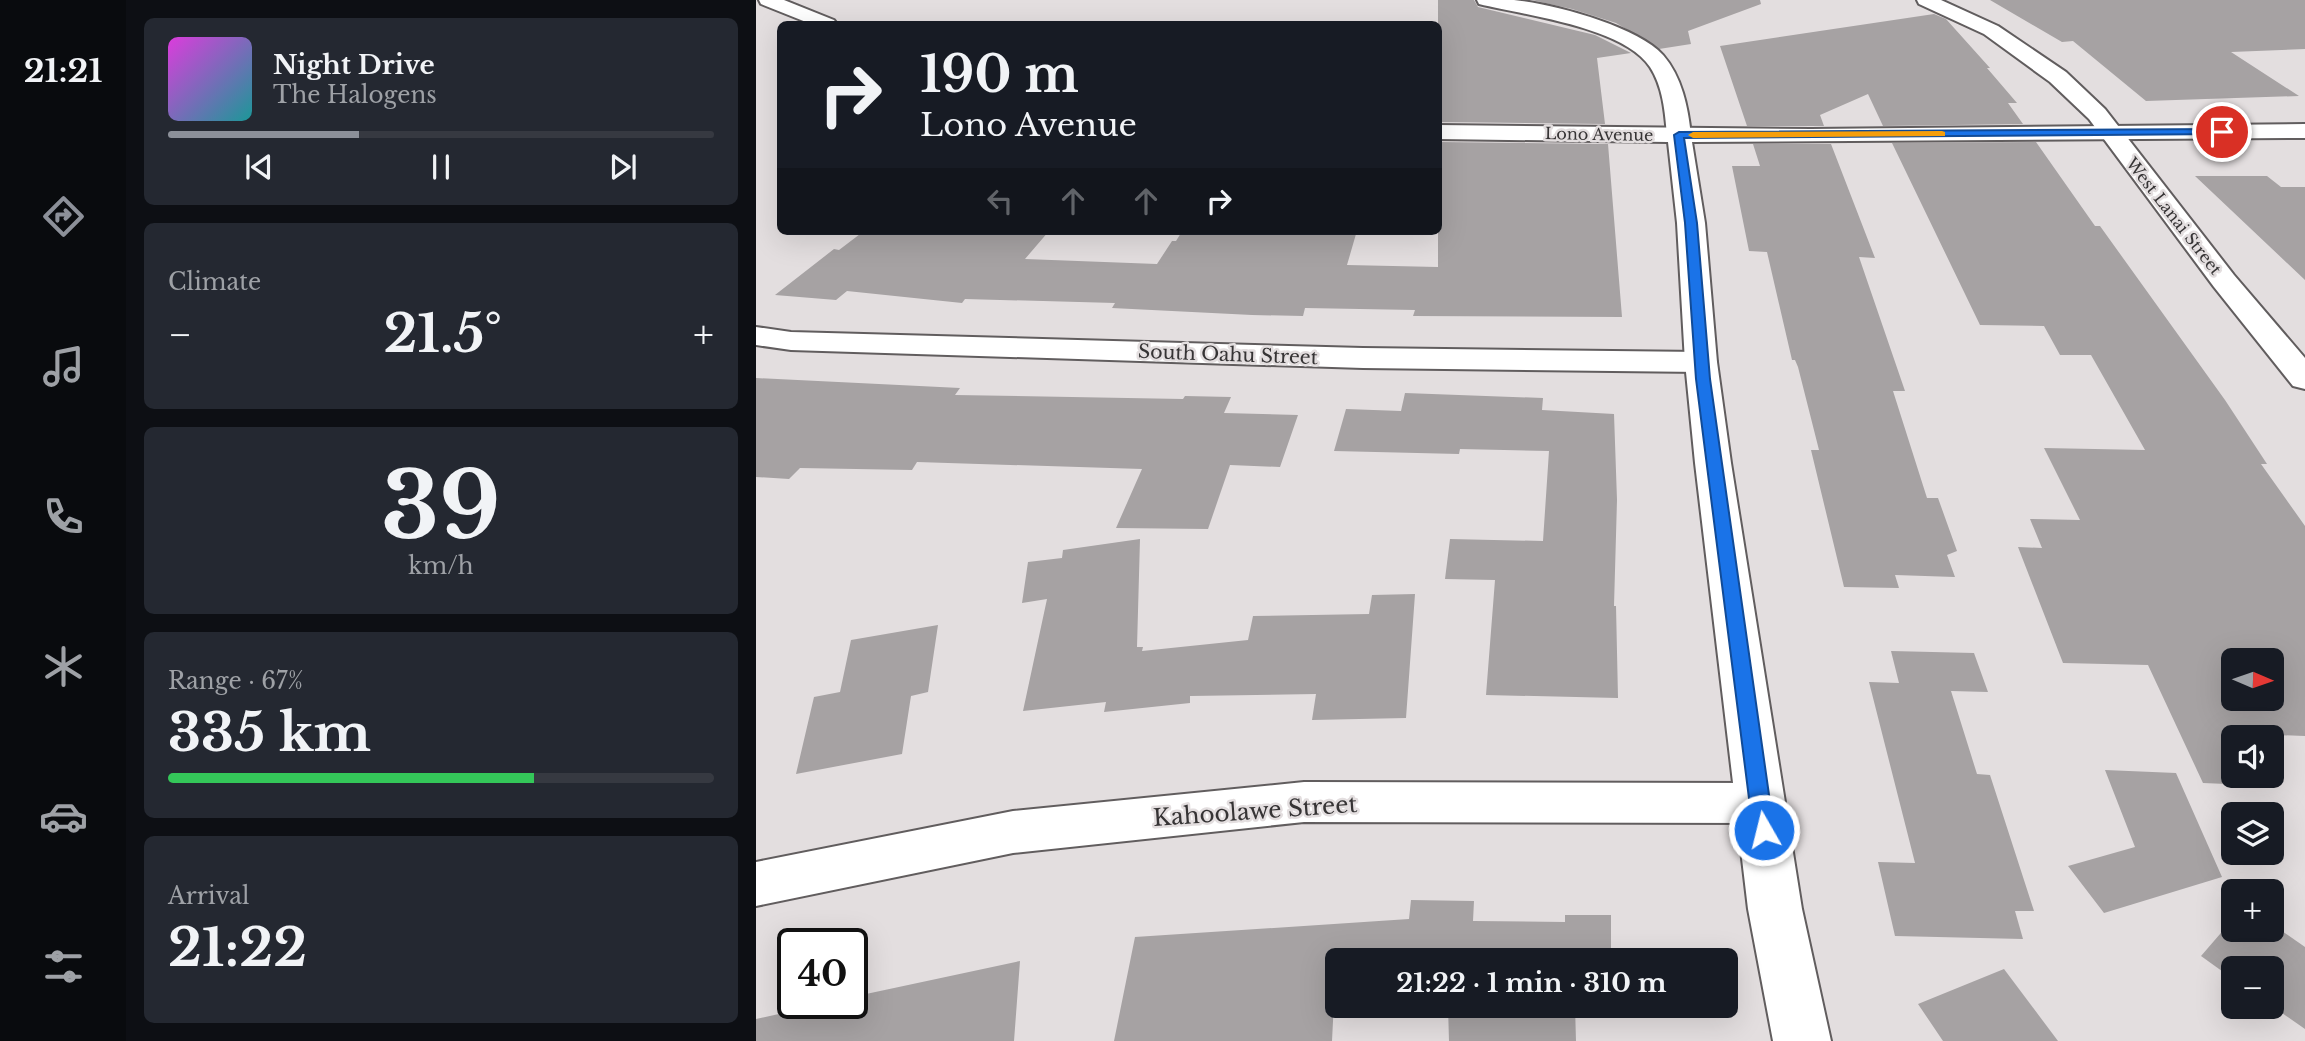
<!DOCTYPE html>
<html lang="en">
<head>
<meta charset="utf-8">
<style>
  body { margin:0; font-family:"Libre Baskerville",serif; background:#242831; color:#f1f3f6; height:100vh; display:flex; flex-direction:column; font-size:26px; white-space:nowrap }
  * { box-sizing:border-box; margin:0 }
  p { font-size:23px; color:#9ea1a6 }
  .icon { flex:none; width:38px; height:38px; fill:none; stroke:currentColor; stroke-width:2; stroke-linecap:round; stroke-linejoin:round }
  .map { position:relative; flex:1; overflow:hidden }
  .details { display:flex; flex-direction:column; gap:18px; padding:18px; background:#0d0f14; width:630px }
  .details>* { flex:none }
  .banner { position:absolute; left:21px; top:21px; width:665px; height:214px; border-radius:10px; box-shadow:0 7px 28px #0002; background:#171b24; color:#f1f3f6; overflow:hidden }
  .needle { width:46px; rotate:92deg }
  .controls { position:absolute; left:1465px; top:648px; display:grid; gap:14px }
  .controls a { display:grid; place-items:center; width:63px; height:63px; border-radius:10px; background:#171b24; box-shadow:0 7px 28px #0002; font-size:35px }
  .speed { position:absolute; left:21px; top:928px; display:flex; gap:14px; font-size:35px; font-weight:700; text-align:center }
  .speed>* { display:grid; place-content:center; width:91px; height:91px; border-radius:50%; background:#171b24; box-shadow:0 7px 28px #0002; line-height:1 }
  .speed .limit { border:4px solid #111; border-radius:10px; background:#fff; color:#111 }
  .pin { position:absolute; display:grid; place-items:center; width:60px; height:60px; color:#fff; margin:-30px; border:4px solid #fff; border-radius:50%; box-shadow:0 2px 7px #0007 }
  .me { position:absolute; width:77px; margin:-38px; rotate:352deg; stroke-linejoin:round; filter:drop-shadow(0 0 5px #0008) }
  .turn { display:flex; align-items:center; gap:24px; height:147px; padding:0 28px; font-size:32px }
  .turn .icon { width:91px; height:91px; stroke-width:2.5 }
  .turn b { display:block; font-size:49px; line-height:60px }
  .lanes { display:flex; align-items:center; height:66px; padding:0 28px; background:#0003; justify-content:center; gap:35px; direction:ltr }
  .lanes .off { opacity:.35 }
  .big { font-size:52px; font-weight:700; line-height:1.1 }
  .details .tile { flex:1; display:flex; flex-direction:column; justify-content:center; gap:10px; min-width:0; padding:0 24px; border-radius:10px; background:#242831 }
  .details .dial { align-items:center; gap:0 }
  .dial b { font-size:91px; line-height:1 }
  .song { display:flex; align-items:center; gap:21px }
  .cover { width:84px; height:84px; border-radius:10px; background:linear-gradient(135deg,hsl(300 70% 55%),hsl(180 70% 35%)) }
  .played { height:7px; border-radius:4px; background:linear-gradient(90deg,#8c9099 35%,#363941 35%) }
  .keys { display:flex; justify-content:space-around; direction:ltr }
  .heat { display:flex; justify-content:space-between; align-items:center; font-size:38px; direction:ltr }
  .charge { height:10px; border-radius:5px; background:linear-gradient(90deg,#34c759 67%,#363941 0) }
  .trip { position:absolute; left:569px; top:948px; width:413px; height:70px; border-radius:10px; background:#171b24; box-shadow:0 7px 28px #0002; font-weight:700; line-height:70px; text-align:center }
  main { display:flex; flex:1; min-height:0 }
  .menu { display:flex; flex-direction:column; width:126px; justify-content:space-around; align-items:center; background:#090b0e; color:#9ea1a6 }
  .menu .icon { width:49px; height:49px }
  .menu .selected { color:#8c9099 }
  .menu b { font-size:32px; color:#f1f3f6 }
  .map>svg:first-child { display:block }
  .building { fill:#a6a2a3; fill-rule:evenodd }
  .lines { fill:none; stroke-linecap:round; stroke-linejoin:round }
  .street-casing { stroke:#615d5e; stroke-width:4 }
  .secondary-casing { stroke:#615d5e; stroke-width:4 }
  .street { fill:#fff; fill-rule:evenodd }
  .secondary { fill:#fff; fill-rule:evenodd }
  .route { fill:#1a73e8; stroke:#114b97; stroke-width:2 }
  .slow { fill:#f59e0b }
  .labels { text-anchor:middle; stroke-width:5; stroke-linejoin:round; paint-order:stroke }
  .far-street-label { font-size:16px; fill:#363435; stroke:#e3dedf }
  .street-label { font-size:19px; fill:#363435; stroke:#e3dedf }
  .near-street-label { font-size:23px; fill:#363435; stroke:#e3dedf }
</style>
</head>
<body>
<main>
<nav class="menu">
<b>21:21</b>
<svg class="icon selected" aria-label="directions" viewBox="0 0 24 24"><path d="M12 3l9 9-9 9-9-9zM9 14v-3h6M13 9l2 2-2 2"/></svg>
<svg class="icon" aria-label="music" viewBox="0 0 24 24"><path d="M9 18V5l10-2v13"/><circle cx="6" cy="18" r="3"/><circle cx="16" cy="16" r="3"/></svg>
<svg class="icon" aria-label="phone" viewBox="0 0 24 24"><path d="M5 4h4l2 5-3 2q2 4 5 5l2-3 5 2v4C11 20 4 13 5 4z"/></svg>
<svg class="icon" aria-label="climate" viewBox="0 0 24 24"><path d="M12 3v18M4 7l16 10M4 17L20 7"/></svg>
<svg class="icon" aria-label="car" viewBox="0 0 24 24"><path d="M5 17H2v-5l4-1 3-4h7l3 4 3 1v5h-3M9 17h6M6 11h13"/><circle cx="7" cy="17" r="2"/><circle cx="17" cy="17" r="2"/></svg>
<svg class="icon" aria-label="filters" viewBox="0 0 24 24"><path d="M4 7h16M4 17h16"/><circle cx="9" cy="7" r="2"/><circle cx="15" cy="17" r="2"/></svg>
</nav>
<section class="details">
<div class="tile">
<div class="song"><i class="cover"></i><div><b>Night Drive</b><p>The Halogens</p></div></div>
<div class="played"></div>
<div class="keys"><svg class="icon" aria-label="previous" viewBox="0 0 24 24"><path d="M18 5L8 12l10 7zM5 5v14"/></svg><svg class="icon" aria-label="pause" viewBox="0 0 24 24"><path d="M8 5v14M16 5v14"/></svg><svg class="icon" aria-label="next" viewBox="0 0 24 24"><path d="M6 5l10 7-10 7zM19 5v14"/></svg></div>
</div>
<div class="tile"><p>Climate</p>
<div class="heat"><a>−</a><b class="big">21.5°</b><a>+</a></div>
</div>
<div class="tile dial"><b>39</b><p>km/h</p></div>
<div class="tile"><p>Range · 67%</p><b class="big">335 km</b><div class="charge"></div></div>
<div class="tile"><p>Arrival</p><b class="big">21:22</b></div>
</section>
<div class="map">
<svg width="1549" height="1041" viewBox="0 0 1549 1041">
  <rect width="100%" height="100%" fill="#e3dedf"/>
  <!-- building -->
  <path class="building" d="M682 0H718L722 7 839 35 875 53 841 58 849 124 682 122Z
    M776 0H1004L1005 4 932 31 935 44 903 49 860 23 816 9Z
    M1234 0H1549V49L1475 52 1543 96 1390 101 1317 41 1306 42Z
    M1178 14 1190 19 1234 68H1231L1261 103H1252L1267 124 1127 126 1112 94 1064 115 1068 126H991L964 46Z
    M682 142 852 144 866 317 657 316 659 310 549 308 547 316 496 315 356 308 359 303 209 299 206 303 91 291 80 300 19 295 78 249 83 250 108 231H293L269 259 401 264 416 241H420L425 233 447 234 448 231 600 234 591 265 682 267Z
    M1280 142 1339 226H1344L1469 400 1511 464H1505L1549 526V736L1491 734 1493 737H1477V775H1512L1518 786 1447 783 1392 665 1307 663 1262 547 1286 548 1274 519 1324 520 1288 448 1389 450 1335 355H1304L1288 326 1224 325 1136 143ZM1477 660H1516V698H1477Z
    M997 144H1075L1119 258 1103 257 1149 391H1137L1171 498H1182L1201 551 1191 555 1199 577 1139 575 1143 588 1088 587 1055 450H1063L1042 367 1039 360H1036L1011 252 993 251 976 166H1004Z
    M1439 176H1511L1525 187H1549V280Z
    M0 378 204 388 199 395 427 399 429 396 475 397 468 413 542 415 524 467 474 465 452 529 360 528 386 469 161 462 156 470 44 468 33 479 0 477Z
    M649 393 787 398 786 410 858 414 861 500 858 606H860L862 698 730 695 739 580 689 579 694 539 787 541 793 451 704 449 703 454 578 451 590 409 645 411Z
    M384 539 381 647H387L386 651 492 640 497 616 613 614 616 595 659 594 650 718 556 720 560 694 434 696V703L348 712 350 702 267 711 291 599 266 603 272 562 306 558 307 550Z
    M182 625 172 692 155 696 146 754 40 774 58 697 84 692 95 640Z
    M1135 651 1218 653 1232 692 1195 691 1221 774 1234 775 1278 911H1259L1267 939 1139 936 1122 862 1159 863 1113 682 1143 683Z
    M1349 770 1420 773 1466 877 1348 913 1312 866 1379 847Z
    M655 900 718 901 717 921 809 922V915H855V961H580L576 1041H358L379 937 653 919Z
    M1477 919V929H1516V924L1549 947V1029L1516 1006V968H1477V979L1445 956Z
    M264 961 258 1041H0V1019L72 1003H96V997Z
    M1248 969 1302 1041H1187L1162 1004Z
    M692 1006H819L820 1041H693Z"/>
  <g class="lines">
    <!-- street casing -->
    <g class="street-casing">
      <path id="street" d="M721 0C733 0 746 0 758 0 797 4 881 26 907 55 926 77 932 107 935 135L931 140H915L911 135C909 112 907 87 894 67 868 27 768 15 723 4Z
        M1161 0H1185L1242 26 1310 72 1349 109 1478 275 1549 358V389L1537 386 1458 287 1333 119 1294 82 1228 34 1163 4Z
        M0 327 35 332 607 348 945 352 956 355 961 362 956 369 945 372 607 368 35 350 0 345Z
        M548 782 1004 783 1021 789 1029 803 1021 817 1004 823 548 822 257 853 0 906V862L257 811Z"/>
    </g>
    <!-- secondary casing -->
    <g class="secondary-casing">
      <path id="secondary" d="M3 0H28L78 20 81 24H55L5 4Z
        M1549 124V138L936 142 949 223 961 362 975 463 1046 909 1075 1041H1017L992 909 939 463 929 362 921 223 912 142 682 139V125L1055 129Z"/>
    </g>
    <!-- street -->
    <use href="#street" class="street"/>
    <!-- secondary -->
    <use href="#secondary" class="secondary"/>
  </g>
  <!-- route -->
  <path class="route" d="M1466 129 1471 132 1469 134 928 138 941 223 954 379 1018 830 1015 836 1008 838 1000 836 997 830 940 379 929 223 918 135 923 132Z"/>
  <!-- slow -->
  <path class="slow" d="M1186 131 1189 132V136L937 138 932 135 937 132Z"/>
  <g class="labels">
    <!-- far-street labels -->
    <g class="far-street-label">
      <text transform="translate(843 134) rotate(1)" y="6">Lono Avenue</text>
      <text transform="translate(1418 216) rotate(52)" y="6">West Lanai Street</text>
    </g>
    <!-- street labels -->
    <g class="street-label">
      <text transform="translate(472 354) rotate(2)" y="7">South Oahu Street</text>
    </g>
    <!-- near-street labels -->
    <g class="near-street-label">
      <text transform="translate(499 811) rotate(-4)" y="8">Kahoolawe Street</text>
    </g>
  </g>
</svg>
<div class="controls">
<a><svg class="needle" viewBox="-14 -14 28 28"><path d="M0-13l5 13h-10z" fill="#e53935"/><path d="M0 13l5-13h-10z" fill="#9ea1a6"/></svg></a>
<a><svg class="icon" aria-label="sound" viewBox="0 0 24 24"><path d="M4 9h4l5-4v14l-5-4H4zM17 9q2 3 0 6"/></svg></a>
<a><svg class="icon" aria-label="layers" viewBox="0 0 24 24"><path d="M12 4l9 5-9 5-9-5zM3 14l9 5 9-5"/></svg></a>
<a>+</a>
<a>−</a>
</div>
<div class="speed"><div class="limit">40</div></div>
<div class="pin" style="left:1466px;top:132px;background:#d93025"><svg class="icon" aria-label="arrive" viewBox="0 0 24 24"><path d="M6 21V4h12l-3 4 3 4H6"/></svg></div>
<svg class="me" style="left:1008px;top:830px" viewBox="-20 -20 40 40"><circle r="17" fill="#1a73e8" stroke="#fff" stroke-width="3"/><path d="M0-11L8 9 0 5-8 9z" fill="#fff"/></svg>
<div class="trip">21:22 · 1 min · 310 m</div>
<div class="banner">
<div class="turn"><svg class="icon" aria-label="right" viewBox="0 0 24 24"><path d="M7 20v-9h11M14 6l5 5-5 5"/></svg><div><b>190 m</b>Lono Avenue</div></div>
<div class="lanes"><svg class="icon off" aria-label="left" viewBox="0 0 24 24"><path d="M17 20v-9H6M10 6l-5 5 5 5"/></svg><svg class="icon off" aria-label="ahead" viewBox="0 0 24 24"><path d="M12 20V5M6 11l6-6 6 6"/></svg><svg class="icon off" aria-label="ahead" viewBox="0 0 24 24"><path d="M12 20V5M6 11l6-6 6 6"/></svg><svg class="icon" aria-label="right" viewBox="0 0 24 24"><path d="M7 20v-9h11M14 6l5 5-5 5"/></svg></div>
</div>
</div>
</main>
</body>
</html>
